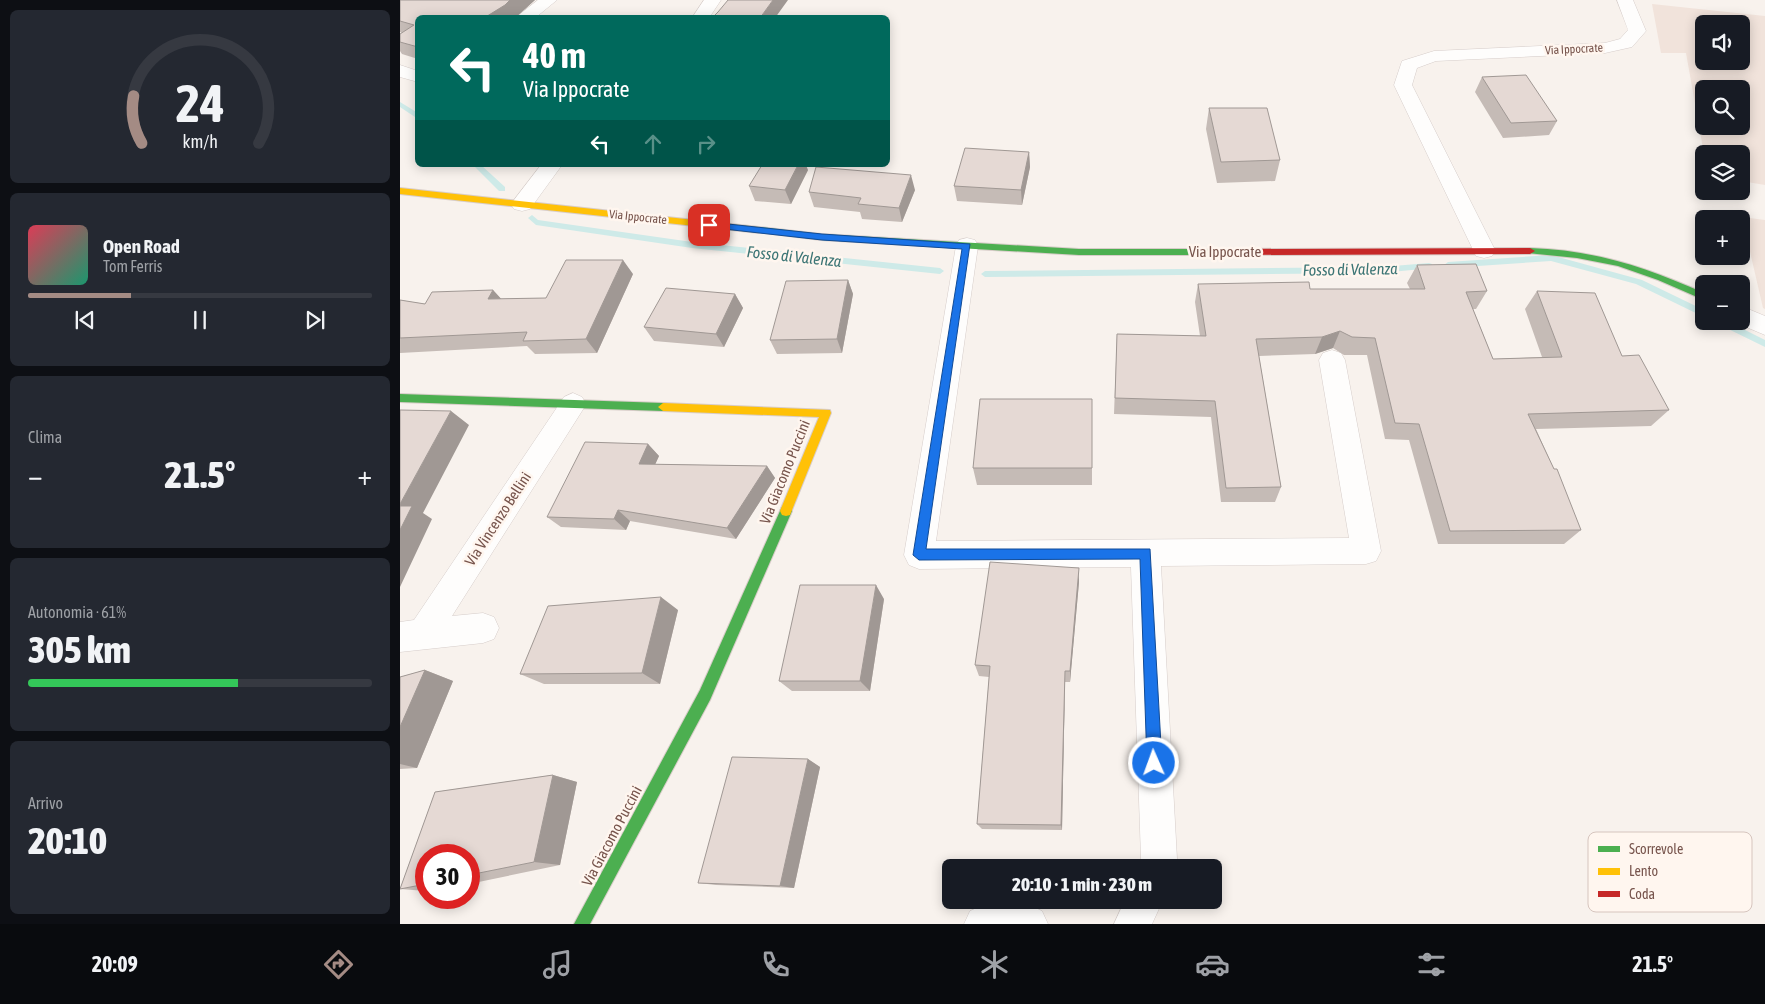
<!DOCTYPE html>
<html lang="it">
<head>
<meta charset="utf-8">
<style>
  body { margin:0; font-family:"Asap Condensed",sans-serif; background:#242831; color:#f1f3f6; height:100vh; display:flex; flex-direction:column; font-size:19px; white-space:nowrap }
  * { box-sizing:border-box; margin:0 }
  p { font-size:16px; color:#9ea1a6 }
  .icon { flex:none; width:28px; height:28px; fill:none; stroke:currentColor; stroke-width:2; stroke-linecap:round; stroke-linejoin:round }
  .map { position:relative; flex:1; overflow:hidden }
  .details { display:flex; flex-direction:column; gap:10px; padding:10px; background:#0d0f14; width:400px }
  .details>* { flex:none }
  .banner { position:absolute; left:15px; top:15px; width:475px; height:152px; border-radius:8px; box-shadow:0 2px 12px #0003; background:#00695c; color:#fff; overflow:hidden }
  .fabs { position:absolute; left:1295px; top:15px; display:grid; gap:10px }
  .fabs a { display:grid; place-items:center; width:55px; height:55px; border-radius:8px; background:#171b24; box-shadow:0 2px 12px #0003; font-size:25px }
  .speed { position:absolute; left:15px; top:844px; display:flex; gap:10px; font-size:25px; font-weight:700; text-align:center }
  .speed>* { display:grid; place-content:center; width:65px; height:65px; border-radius:50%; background:#171b24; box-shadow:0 2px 12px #0003; line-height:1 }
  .speed .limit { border:8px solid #d22; background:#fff; color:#111 }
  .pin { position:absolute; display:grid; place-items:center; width:42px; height:42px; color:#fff; margin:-21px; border-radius:10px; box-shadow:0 2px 8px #0006 }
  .me { position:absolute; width:55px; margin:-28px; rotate:358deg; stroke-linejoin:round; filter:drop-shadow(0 0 4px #0008) }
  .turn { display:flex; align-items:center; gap:18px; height:105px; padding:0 25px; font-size:22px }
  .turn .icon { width:65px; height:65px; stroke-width:2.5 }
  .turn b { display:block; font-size:35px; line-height:42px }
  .lanes { display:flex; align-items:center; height:48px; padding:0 25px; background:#0003; justify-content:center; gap:25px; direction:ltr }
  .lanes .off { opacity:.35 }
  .big { font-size:38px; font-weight:800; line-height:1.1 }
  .details .card { flex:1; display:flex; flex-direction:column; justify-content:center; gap:8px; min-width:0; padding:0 18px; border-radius:8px; background:#242831 }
  .details .dial { align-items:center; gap:0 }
  .dial svg { height:130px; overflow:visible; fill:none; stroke:#363941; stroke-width:7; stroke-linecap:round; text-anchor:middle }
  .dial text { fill:#f1f3f6; stroke:none }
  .song { display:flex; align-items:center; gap:15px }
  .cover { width:60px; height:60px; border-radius:8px; background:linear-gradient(135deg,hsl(350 70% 55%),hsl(160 70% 35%)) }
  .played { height:5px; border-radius:2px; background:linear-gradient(90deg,#a48b84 30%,#363941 30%) }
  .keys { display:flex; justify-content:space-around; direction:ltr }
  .heat { display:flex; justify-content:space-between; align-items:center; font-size:28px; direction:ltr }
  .charge { height:8px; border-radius:4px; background:linear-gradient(90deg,#34c759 61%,#363941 0) }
  .trip { position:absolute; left:542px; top:859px; width:280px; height:50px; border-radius:8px; background:#171b24; box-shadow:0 2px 12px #0003; font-weight:800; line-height:50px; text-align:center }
  .tab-bar { display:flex; height:80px; justify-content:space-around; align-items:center; background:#090b0e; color:#9ea1a6 }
  .tab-bar .icon { width:35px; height:35px }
  .tab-bar .current { color:#a48b84 }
  .tab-bar b { font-size:22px; color:#f1f3f6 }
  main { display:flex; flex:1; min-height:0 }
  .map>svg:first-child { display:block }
  .residential { fill:#f1e3db; fill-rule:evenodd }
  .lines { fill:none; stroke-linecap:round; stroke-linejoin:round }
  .stream { fill:#ceeae8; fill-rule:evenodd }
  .street-casing { stroke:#d6cdca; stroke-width:1 }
  .fast-casing { stroke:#d8cdc9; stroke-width:2 }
  .slow-casing { stroke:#d8cdc9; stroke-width:2 }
  .jam-casing { stroke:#d8cdc9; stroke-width:2 }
  .street { fill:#fefdfc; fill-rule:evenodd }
  .fast { fill:#4caf50; fill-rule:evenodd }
  .slow { fill:#ffc107; fill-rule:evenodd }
  .jam { fill:#c62828; fill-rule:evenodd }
  .wall { fill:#c5bbb6 }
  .shaded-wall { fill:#a09894 }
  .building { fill:#e5d9d4; stroke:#a09894 }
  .route { fill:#1a73e8; stroke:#114b97 }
  .labels { text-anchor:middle; stroke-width:5; stroke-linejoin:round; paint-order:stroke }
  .far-street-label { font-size:12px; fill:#77544c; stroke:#fff6ef }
  .street-label { font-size:15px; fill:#77544c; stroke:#fff6ef }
  .water-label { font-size:16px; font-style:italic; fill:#3c7575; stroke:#fff6ef }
  .key { fill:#fff6ef; stroke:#d6c5be; stroke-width:1 }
  .key-label { font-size:14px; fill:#77544c }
</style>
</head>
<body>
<main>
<section class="details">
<div class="card dial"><svg viewBox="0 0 100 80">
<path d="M14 69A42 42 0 1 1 86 69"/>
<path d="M14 69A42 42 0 0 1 9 40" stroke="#a48b84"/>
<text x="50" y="56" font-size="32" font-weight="700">24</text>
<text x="50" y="72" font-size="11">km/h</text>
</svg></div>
<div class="card">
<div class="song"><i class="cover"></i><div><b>Open Road</b><p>Tom Ferris</p></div></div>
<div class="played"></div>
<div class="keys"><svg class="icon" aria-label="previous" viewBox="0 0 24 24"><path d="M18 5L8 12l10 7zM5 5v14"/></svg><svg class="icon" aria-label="pause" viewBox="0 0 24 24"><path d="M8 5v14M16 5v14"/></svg><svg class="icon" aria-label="next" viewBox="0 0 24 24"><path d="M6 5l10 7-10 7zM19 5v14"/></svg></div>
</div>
<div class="card"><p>Clima</p>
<div class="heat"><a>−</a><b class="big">21.5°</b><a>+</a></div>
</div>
<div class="card"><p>Autonomia · 61%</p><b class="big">305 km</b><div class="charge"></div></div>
<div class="card"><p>Arrivo</p><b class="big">20:10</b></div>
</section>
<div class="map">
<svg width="1365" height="924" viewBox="0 0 1365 924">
  <rect width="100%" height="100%" fill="#f8f2ed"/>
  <!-- residential -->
  <path class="residential" d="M1252 4 1365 16V185L1341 181V154H1304L1286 53H1261ZM1304 24H1341V61H1304ZM1304 89H1341V126H1304Z
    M1342 217 1365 220V309L1363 308Z"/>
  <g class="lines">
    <!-- stream -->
    <path class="stream" d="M0 102 18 113V119L0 107Z
      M73 165H81L105 187V191H99Z
      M132 215 138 220 292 242 540 268 544 271 540 274 292 248 136 225 128 218Z
      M1151 255 1242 280 1304 310V317L1236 284 1151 261 1048 268 1044 265 1048 262Z
      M1029 263 1032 264V268L981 273 585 277 581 274 585 271 981 267Z
      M1315 321H1327L1365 340V347L1316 323Z"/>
    <!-- street casing -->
    <g class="street-casing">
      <path id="street" d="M138 0H157L135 18H115Z
        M304 0H321L309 18H292Z
        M1217 0H1233L1246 31 1232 47 1205 53 1036 61 1017 68 1012 85 1095 250 1092 256 1084 258 1076 256 994 85 1002 61 1034 51 1205 43 1220 39 1228 30Z
        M0 65 18 71V82L0 77Z
        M141 165H162L130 209 122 211 114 209 111 204Z
        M567 238 575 240 578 246 536 541 949 538 919 360 923 353 932 350 941 353 945 360 981 551 976 561 966 564 761 566 777 859 774 868H737L741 858 731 567 519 569 509 565 504 555 556 246 559 240Z
        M1341 306 1365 316V335L1332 321H1341Z
        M173 393 182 397 186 404 182 411 52 616 83 613 94 617 99 628 94 639 83 643 0 652V622L14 620 164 397Z
        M725 900H763L752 924H714Z
        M623 902 642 911 648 924H564L570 911 583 905Z"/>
    </g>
    <!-- fast casing -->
    <g class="fast-casing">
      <path id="fast" d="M359 227 421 234 679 249H833L838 252 833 255H679L421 240 356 232V228Z
        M1130 248C1194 250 1246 267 1304 293V300L1258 280 1218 266 1177 258 1127 253V249Z
        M0 394 263 403 268 407 263 411 0 402Z
        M386 506 390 507 392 511 310 700 190 924H174L300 690 380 511 382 507Z"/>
    </g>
    <!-- slow casing -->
    <g class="slow-casing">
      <path id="slow" d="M0 188 359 227 364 230 359 233 0 194Z
        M263 403 430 410 431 413 390 515 386 516 382 515 380 511 419 417 263 411 258 407Z"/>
    </g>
    <!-- jam casing -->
    <g class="jam-casing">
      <path id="jam" d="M1130 248 1135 251 1130 254 833 255 828 252 833 249Z"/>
    </g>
    <!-- street -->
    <use href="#street" class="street"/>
    <!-- fast -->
    <use href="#fast" class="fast"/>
    <!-- slow -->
    <use href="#slow" class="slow"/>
    <!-- jam -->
    <use href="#jam" class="jam"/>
  </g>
  <!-- wall -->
  <path class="wall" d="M0 0H135L115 18H18V59L2 54 0 51V34L2 33 0 32Z
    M1082 77 1157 121 1149 135 1103 138 1075 92Z
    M809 108 880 160 875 181 817 183 806 129Z
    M629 152 630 167 622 205 557 201 554 186Z
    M408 170 391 204 355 201 349 186Z
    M515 190 502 222 462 219 460 212 414 207 409 192Z
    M1017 265 1087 291 1076 309H1073L1093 359 1142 357 1125 309 1137 291 1222 356 1269 410 1251 426 1136 429 1181 530 1164 544H1038L1009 440 985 439 967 355H944L933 348 915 354 859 356 881 487 875 502H821L811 417 714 414 717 334 800 336 795 302 798 284 910 289H1010L1007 283Z
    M233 274 197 353 135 354 127 346 0 353V300L25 304 93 290 101 299 146 298Z
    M448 280 453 294 442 353 377 354 370 340Z
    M335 294 343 308 324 347 254 341 244 327Z
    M248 444 259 456 255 464 367 466 375 478 336 539 230 521 226 530 161 527 147 517Z
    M573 468H692V485H577Z
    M679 582 670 682H665L662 830 582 829 577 824 589 677 579 676 575 665Z
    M484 599 470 691H392L379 681Z
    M278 610 260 684H144L120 674Z
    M25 670 53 681 17 768 0 769V677Z
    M408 759 420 767 394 888 316 885 298 883Z
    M153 775 177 782 160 865 69 884V855H26V891L0 889 35 792Z"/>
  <!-- shaded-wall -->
  <path class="shaded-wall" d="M110 0H135L115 18H84Z
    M373 0H388L375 18H360Z
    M629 152 630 167 622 205 621 190Z
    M398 165H406L408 170 391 204 385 190Z
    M511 175 515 190 502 222 499 208Z
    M223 260 233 274 197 353 186 339Z
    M448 280 453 294 442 353 437 339Z
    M93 290 105 303 88 299Z
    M335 294 343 308 324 347 316 334Z
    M940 331 933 348 915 354 922 337Z
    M51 411 69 425 23 513 32 519 0 587V504Z
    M248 444 259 456 250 476 239 464Z
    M367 466 375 478 336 539 327 528Z
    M218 510 230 521 226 530 214 519Z
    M679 568V582L670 682V671Z
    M476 585 484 599 470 691 460 681Z
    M261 597 278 610 260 684 242 673Z
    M25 670 53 681 17 768 0 764V727Z
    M665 671V682L662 830 661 825Z
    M408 759 420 767 394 888 380 886Z
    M153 775 177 782 160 865 134 862Z"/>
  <!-- building -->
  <path class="building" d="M0 0H110L105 5 84 18H18V47L0 42V34L14 25 0 21Z
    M328 0H373L360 18H312L318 12Z
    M1126 75 1157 121 1111 123 1082 77Z
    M809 108H867L880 160 821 162Z
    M565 148 629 152 621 190 554 186Z
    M362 165H398L385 190 349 186Z
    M416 167 511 175 499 208 458 204 461 198 409 192Z
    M166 260H223L186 339 123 341 127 332 0 338V300L25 304 32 292 93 290 88 299 146 298Z
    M1076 264 1087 291 1066 292 1093 359 1162 357 1137 291 1195 293 1222 356 1239 355 1269 410 1128 414 1154 469H1157L1181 530 1050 531 1019 424 995 423 975 338 952 337 940 331 922 337 856 339 881 487 826 488 815 401 715 398 717 334 806 336 798 284 909 282 910 289H1025L1017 265Z
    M448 280 437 339 370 340 386 281Z
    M266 288 335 294 316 334 244 327Z
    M580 399H692V468H573Z
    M0 410 51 411 0 504Z
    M185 442 248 444 239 464 367 466 327 528 218 510 214 519 147 517Z
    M0 506H12L0 530Z
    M590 562 679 568 670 671H665L661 825 577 824 590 666 575 665Z
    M400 585H476L460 681H379Z
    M261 597 242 673 120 674 148 606Z
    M25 670 0 727V677Z
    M332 757 408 759 380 886 298 883Z
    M153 775 134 862 69 875V855H26V884L0 889 35 792Z"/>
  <!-- route -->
  <path class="route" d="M309 222 422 234 570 244 526 549H750L762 763 760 768 754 770 749 768 747 763 740 559 519 560 513 555 562 249 422 240 306 227V223Z"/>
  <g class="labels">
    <!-- far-street labels -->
    <g class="far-street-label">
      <text transform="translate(1174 49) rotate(-3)" y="4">Via Ippocrate</text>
      <text transform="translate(238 217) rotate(6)" y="4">Via Ippocrate</text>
    </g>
    <!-- street labels -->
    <g class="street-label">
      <text x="825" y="257">Via Ippocrate</text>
      <text transform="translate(385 472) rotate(-68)" y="5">Via Giacomo Puccini</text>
      <text transform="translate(98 519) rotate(-57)" y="5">Via Vincenzo Bellini</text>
      <text transform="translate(212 836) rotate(-62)" y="5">Via Giacomo Puccini</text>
    </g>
    <!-- water labels -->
    <g class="water-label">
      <text transform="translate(394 256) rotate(6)" y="6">Fosso di Valenza</text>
      <text transform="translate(950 269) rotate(-1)" y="6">Fosso di Valenza</text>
    </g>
  </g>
  <!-- legend -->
  <rect x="1188" y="832" width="164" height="80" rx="8" class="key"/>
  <rect x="1198" y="846" width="22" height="6" fill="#4caf50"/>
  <rect x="1198" y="868" width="22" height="7" fill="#ffc107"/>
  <rect x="1198" y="891" width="22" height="6" fill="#c62828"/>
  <g class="key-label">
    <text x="1229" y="854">Scorrevole</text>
    <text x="1229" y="876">Lento</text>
    <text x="1229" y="899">Coda</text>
  </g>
</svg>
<div class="fabs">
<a><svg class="icon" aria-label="sound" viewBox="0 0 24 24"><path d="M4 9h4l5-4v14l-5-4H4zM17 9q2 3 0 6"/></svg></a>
<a><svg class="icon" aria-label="search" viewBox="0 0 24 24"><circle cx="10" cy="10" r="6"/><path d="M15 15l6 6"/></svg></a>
<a><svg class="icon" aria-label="layers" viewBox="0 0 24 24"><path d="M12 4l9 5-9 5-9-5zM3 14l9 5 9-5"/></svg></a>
<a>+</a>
<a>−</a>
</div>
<div class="speed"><div class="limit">30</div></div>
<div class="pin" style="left:309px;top:225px;background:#d93025"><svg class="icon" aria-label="arrive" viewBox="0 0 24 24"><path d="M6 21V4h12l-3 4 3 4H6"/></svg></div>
<svg class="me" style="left:754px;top:763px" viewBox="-20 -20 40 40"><circle r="17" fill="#1a73e8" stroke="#fff" stroke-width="3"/><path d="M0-11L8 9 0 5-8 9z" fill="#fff"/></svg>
<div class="trip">20:10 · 1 min · 230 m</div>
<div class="banner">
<div class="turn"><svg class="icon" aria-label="left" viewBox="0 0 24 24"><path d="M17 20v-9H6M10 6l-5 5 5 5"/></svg><div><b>40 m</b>Via Ippocrate</div></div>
<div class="lanes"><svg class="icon" aria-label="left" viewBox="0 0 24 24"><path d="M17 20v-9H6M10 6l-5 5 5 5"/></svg><svg class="icon off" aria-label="ahead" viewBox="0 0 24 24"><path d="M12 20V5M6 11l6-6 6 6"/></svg><svg class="icon off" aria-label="right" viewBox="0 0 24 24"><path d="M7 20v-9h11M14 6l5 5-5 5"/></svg></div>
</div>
</div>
</main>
<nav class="tab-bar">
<b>20:09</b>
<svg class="icon current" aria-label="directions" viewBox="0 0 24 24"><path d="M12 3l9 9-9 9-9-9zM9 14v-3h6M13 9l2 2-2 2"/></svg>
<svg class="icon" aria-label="music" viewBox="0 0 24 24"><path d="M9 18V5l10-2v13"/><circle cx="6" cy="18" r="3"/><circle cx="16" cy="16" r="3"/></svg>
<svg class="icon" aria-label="phone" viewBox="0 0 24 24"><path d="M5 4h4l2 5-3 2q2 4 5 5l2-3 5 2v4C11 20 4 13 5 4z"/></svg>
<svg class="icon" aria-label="climate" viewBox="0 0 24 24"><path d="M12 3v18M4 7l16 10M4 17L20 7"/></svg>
<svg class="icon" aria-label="car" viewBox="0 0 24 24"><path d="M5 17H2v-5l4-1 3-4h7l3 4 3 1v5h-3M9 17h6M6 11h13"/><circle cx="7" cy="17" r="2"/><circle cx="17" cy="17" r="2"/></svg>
<svg class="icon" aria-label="filters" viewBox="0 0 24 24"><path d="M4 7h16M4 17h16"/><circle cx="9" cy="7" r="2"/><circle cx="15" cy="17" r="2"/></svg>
<b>21.5°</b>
</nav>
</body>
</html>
